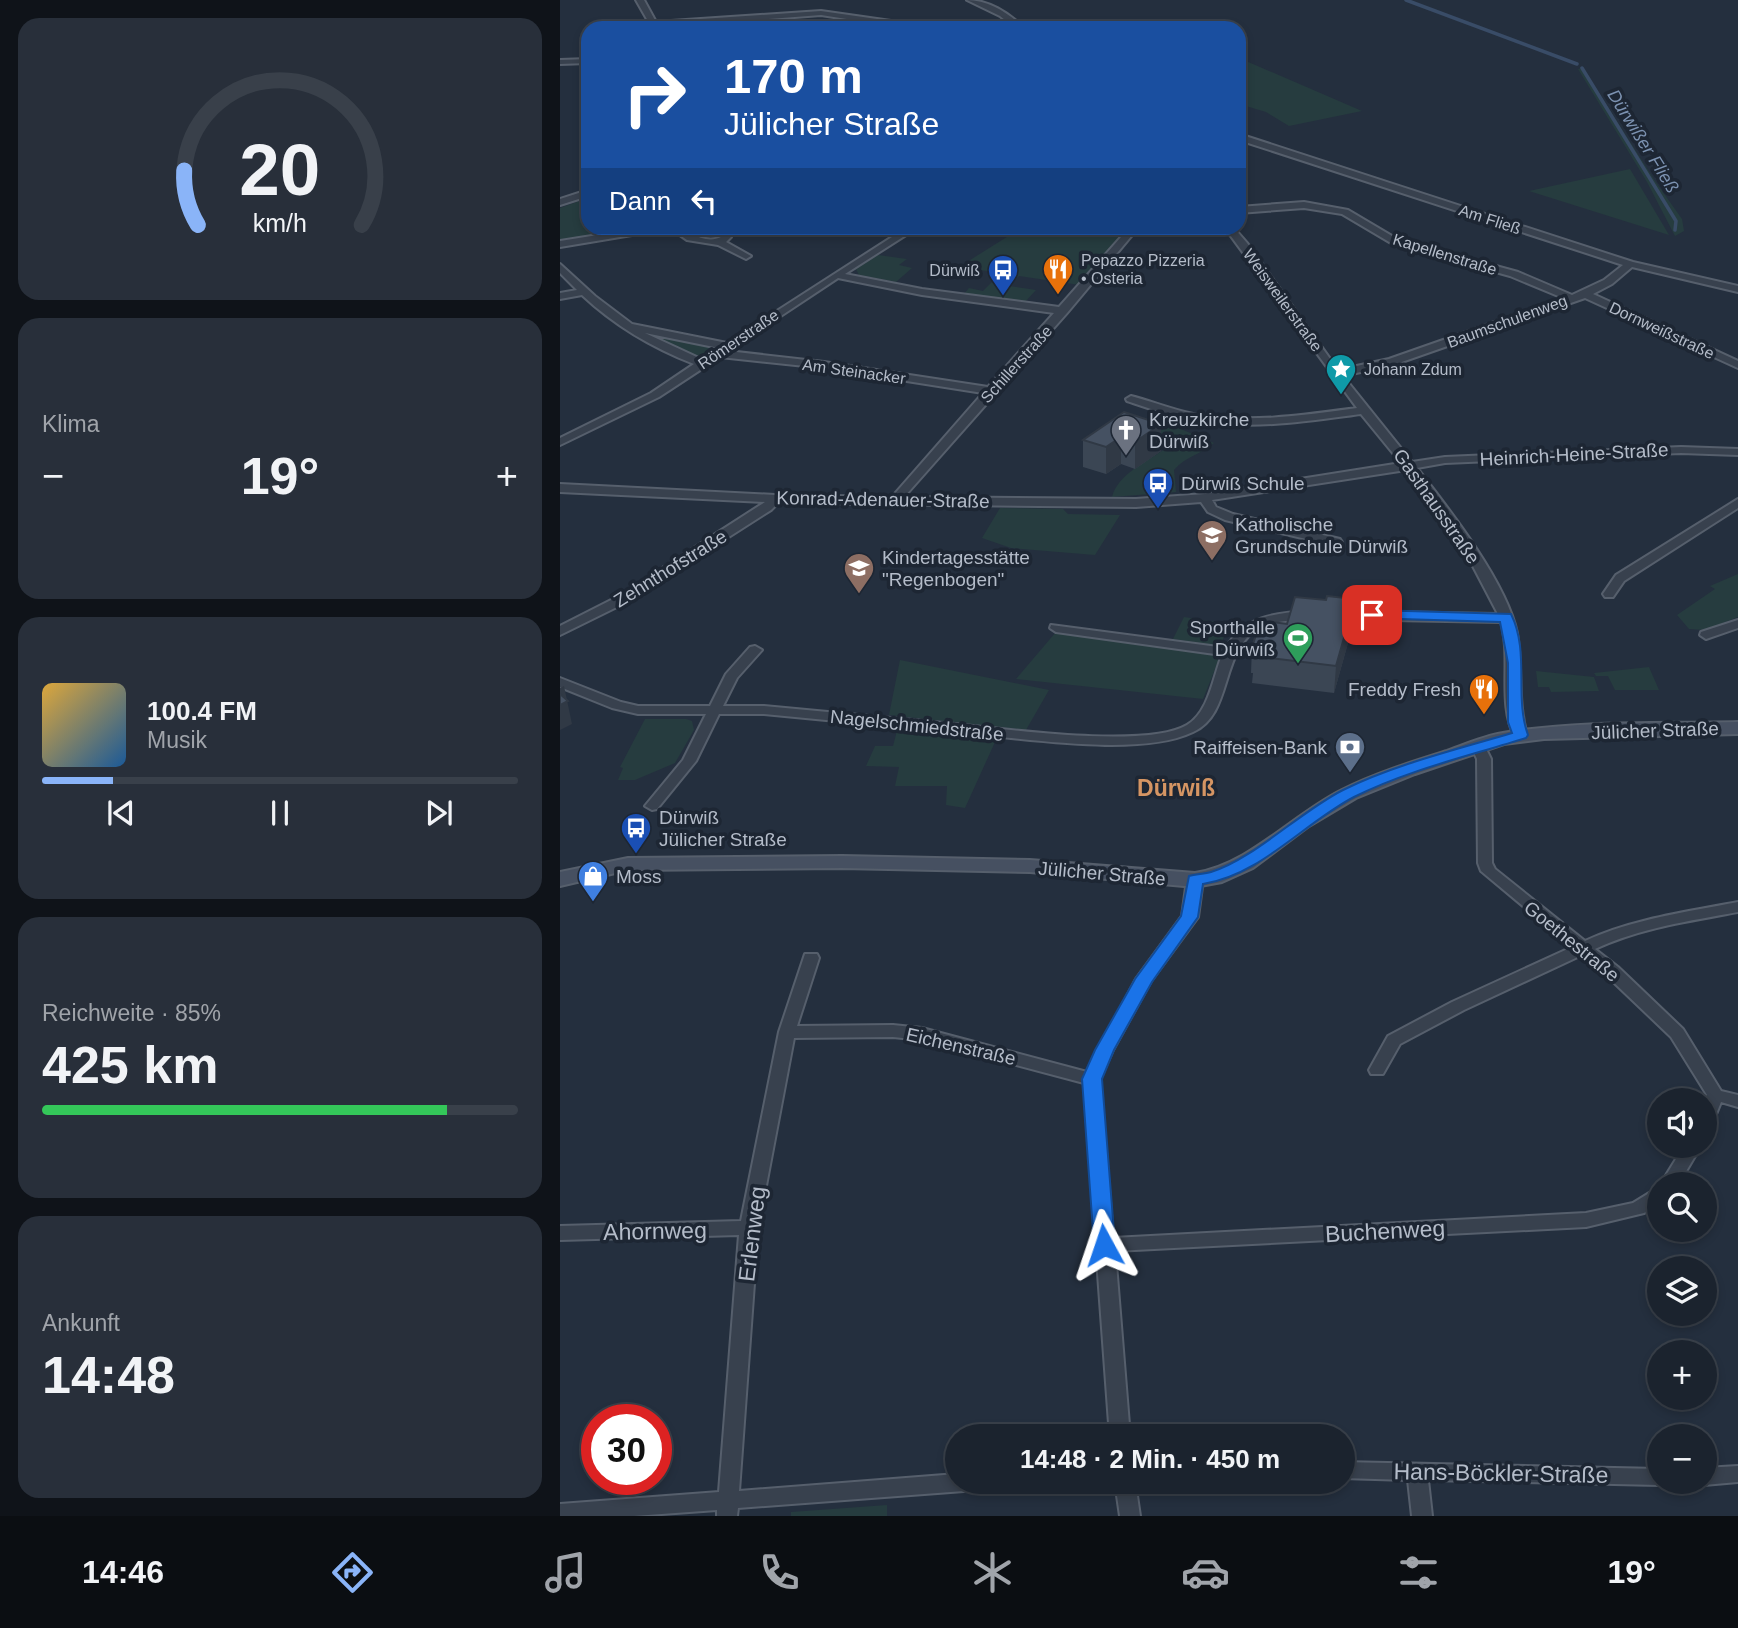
<!DOCTYPE html>
<html lang="de">
<head>
<meta charset="utf-8">
<style>
  body { margin:0; font-family:Arial,sans-serif; background:#282f3a; color:#f1f3f6; height:100vh; display:flex; flex-direction:column; font-size:26px; white-space:nowrap }
  * { box-sizing:border-box; margin:0 }
  p { font-size:23px; color:#a0a4aa }
  .icon { flex:none; width:38px; height:38px; fill:none; stroke:currentColor; stroke-width:2; stroke-linecap:round; stroke-linejoin:round }
  .map { position:relative; flex:1; overflow:hidden }
  .drawer { display:flex; flex-direction:column; gap:18px; padding:18px; background:#0f1319; width:560px }
  .drawer>* { flex:none }
  .guide { position:absolute; left:21px; top:21px; width:665px; height:214px; border-radius:21px; box-shadow:0 4px 10px #0003,0 0 0 2px #39404a; background:#1a4fa0; color:#fff; overflow:hidden }
  .fabs { position:absolute; left:1087px; top:1088px; display:grid; gap:14px }
  .fabs a { display:grid; place-items:center; width:70px; height:70px; border-radius:50%; background:#1b232e; box-shadow:0 4px 10px #0003,0 0 0 2px #39404a; font-size:35px }
  .speed { position:absolute; left:21px; top:1404px; display:flex; gap:14px; font-size:35px; font-weight:700; text-align:center }
  .speed>* { display:grid; place-content:center; width:91px; height:91px; border-radius:50%; background:#1b232e; box-shadow:0 4px 10px #0003,0 0 0 2px #39404a; line-height:1 }
  .speed .limit { border:10px solid #d22; background:#fff; color:#111 }
  .pin { position:absolute; display:grid; place-items:center; width:60px; height:60px; color:#fff; margin:-30px; border-radius:14px; box-shadow:0 4px 10px #0006 }
  .me { position:absolute; width:77px; margin:-38px; rotate:355deg; stroke-linejoin:round; filter:drop-shadow(0 0 5px #0008) }
  .turn { display:flex; align-items:center; gap:24px; height:147px; padding:0 28px; font-size:32px }
  .turn .icon { width:91px; height:91px; stroke-width:2.5 }
  .turn b { display:block; font-size:49px; line-height:60px }
  .then { display:flex; align-items:center; height:66px; padding:0 28px; background:#0003; gap:14px; font-size:26px }
  .big { font-size:52px; font-weight:800; line-height:1.1 }
  .drawer .widget { flex:1; display:flex; flex-direction:column; justify-content:center; gap:10px; min-width:0; padding:0 24px; border-radius:21px; background:#282f3a }
  .drawer .dial { align-items:center; gap:0 }
  .dial svg { height:182px; overflow:visible; fill:none; stroke:#39404a; stroke-width:7; stroke-linecap:round; text-anchor:middle }
  .dial text { fill:#f1f3f6; stroke:none }
  .song { display:flex; align-items:center; gap:21px }
  .cover { width:84px; height:84px; border-radius:10px; background:linear-gradient(135deg,hsl(40 70% 55%),hsl(210 70% 35%)) }
  .played { height:7px; border-radius:4px; background:linear-gradient(90deg,#8ab4f8 15%,#39404a 15%) }
  .keys { display:flex; justify-content:space-around; direction:ltr }
  .heat { display:flex; justify-content:space-between; align-items:center; font-size:38px; direction:ltr }
  .charge { height:10px; border-radius:5px; background:linear-gradient(90deg,#34c759 85%,#39404a 0) }
  .trip { position:absolute; left:385px; top:1424px; width:410px; height:70px; border-radius:35px; background:#1b232e; box-shadow:0 4px 10px #0003,0 0 0 2px #39404a; font-weight:800; line-height:70px; text-align:center }
  .tabs { display:flex; height:112px; justify-content:space-around; align-items:center; background:#0b0e12; color:#a0a4aa }
  .tabs .icon { width:49px; height:49px }
  .tabs .selected { color:#8ab4f8 }
  .tabs b { font-size:32px; color:#f1f3f6 }
  main { display:flex; flex:1; min-height:0 }
  .map>svg:first-child { display:block }
  .green { fill:#263c3f }
  .lines { fill:none; stroke-linecap:round; stroke-linejoin:round }
  .stream { stroke:#394c67; stroke-width:3.5 }
  .street-casing { stroke:#565f6c; stroke-width:4 }
  .secondary-casing { stroke:#565f6c; stroke-width:4 }
  .street { fill:#38414e; fill-rule:evenodd }
  .secondary { fill:#465061; fill-rule:evenodd }
  .wall { fill:#3b4654 }
  .shaded-wall { fill:#303945 }
  .building { fill:#455162; stroke:#303945; stroke-width:2 }
  .route { fill:#1a73e8; stroke:#114b97; stroke-width:2 }
  .labels { text-anchor:middle; stroke-width:7; stroke-linejoin:round; paint-order:stroke }
  .far-street-label { font-size:16px; fill:#b4bcc9; stroke:#1d2633 }
  .far-poi-label { font-size:16px; fill:#b4bcc9; stroke:#1d2633; text-anchor:start }
  .far-water-label { font-size:18px; font-style:italic; fill:#7c92b1; stroke:#1d2633 }
  .poi-label { font-size:19px; fill:#b4bcc9; stroke:#1d2633; text-anchor:start }
  .street-label { font-size:19px; fill:#b4bcc9; stroke:#1d2633 }
  .quarter-label { font-size:23px; font-weight:bold; fill:#d59563; stroke:#1d2633 }
  .near-street-label { font-size:23px; fill:#b4bcc9; stroke:#1d2633 }
</style>
</head>
<body>
<main>
<section class="drawer">
<div class="widget dial"><svg viewBox="0 0 100 80">
<path d="M14 69A42 42 0 1 1 86 69"/>
<path d="M14 69A42 42 0 0 1 8 45" stroke="#8ab4f8"/>
<text x="50" y="56" font-size="32" font-weight="700">20</text>
<text x="50" y="72" font-size="11">km/h</text>
</svg></div>
<div class="widget"><p>Klima</p>
<div class="heat"><a>−</a><b class="big">19°</b><a>+</a></div>
</div>
<div class="widget">
<div class="song"><i class="cover"></i><div><b>100.4 FM</b><p>Musik</p></div></div>
<div class="played"></div>
<div class="keys"><svg class="icon" aria-label="previous" viewBox="0 0 24 24"><path d="M18 5L8 12l10 7zM5 5v14"/></svg><svg class="icon" aria-label="pause" viewBox="0 0 24 24"><path d="M8 5v14M16 5v14"/></svg><svg class="icon" aria-label="next" viewBox="0 0 24 24"><path d="M6 5l10 7-10 7zM19 5v14"/></svg></div>
</div>
<div class="widget"><p>Reichweite · 85%</p><b class="big">425 km</b><div class="charge"></div></div>
<div class="widget"><p>Ankunft</p><b class="big">14:48</b></div>
</section>
<div class="map">
<svg width="1178" height="1516" viewBox="0 0 1178 1516">
  <rect width="100%" height="100%" fill="#242f3e"/>
  <!-- green -->
  <path class="green" d="M679 58 802 111 729 126 706 112 679 104Z
    M1023 68 1095 181 1122 219 1124 231 1115 236 1087 182 1018 69Z
    M1070 169 1109 235 969 191Z
    M28 198V228H70L0 241V208Z
    M461 228H571L520 285 459 276 449 286 476 290 465 302 404 294 409 288 423 291 441 273 399 267Z
    M318 255 347 259 339 265 352 268 336 282 299 275 296 269Z
    M82 331 148 345 153 350C135 368 99 342 81 333Z
    M609 424 654 443C640 455 626 456 614 470L616 492 552 497C558 474 586 462 608 447L589 439Z
    M440 508 503 509 508 514 560 515 535 555 451 548 422 538Z
    M1178 574V617L1145 630 1129 629 1117 615 1155 589 1150 586Z
    M624 617 670 624 660 646 613 639Z
    M496 632 651 654 660 657 643 699 456 679Z
    M340 660 489 690 466 730 329 715Z
    M1089 667 1099 690H1055L1048 676H1036L1034 673Z
    M976 671 1034 677 1039 691 991 692 989 687H978Z
    M85 719H126L132 721 134 730 115 763 75 780H58L63 768 60 767Z
    M337 731 435 742 405 808 386 805 387 786H335L339 767 306 766 315 746H333Z
    M327 1505V1516H231V1512Z"/>
  <g class="lines">
    <!-- stream -->
    <path class="stream" d="M846 0 1017 64
      M1022 68 1116 221 1115 230"/>
    <!-- street casing -->
    <g class="street-casing">
      <path id="street" d="M76 0H84L96 22 261 11 331 21 345 28 261 15 92 28Z
        M407 0C428 0 449 13 464 28H455L440 16Z
        M28 59V63L0 64V60Z
        M679 134 1073 262 1178 286V292L1072 267 1052 284 1033 294 1178 361V368L1025 298 836 364 783 376 852 462 885 457 1121 447 1178 449V455L1121 453 885 463 857 468C889 509 947 583 957 633 963 667 957 701 967 735L965 738H955C937 703 952 659 941 622L777 619 771 615 777 611 938 614 904 549 846 470 652 500 656 507 673 514 780 539 782 542 776 546 665 520 648 512 641 502 576 507 218 503 211 510 67 602 0 635V626L59 596 205 502 0 492V484L215 495 332 497 423 393 264 368 160 357 99 397 0 445V438L91 393 134 364C93 348 55 326 22 295L0 299V293L17 290 0 273V264L35 296 72 324 167 343 346 228H357L285 274 362 289 499 307 569 228H578L507 313 344 497 576 499 645 494 841 463 801 414C748 421 694 430 640 421 615 418 591 409 567 401L566 399 571 396C594 402 616 411 639 415 692 423 745 415 797 408L665 228H674L687 243 778 370 829 359 1003 298 950 276 831 243 782 214 744 208 679 213V207L744 202 788 210 837 239 958 272 1012 295 1044 280 1063 265 679 140ZM278 278 362 295 494 313 428 387 264 362 168 351ZM85 333 159 348 141 359Z
        M28 190V196L0 205V199Z
        M82 228H101L96 231 0 247V241Z
        M110 228C127 227 143 246 161 237L155 228H164L171 237 166 242 191 256 186 259 158 245 127 240Z
        M1178 499V508L1064 581 1053 597H1045L1043 594 1056 575Z
        M747 611 753 615 752 618C734 622 716 619 700 628 659 649 674 714 633 732 581 757 469 739 411 734 342 727 273 721 204 714H159L136 761 97 809 92 810 85 806 123 760 146 714H78L52 708 0 687V678L61 702 78 706H150L166 674 190 647 195 646 202 650 177 678 163 706H204C268 712 331 718 395 724 445 729 586 749 627 725 649 712 653 677 662 655L496 632 490 628 491 625 666 648C683 617 715 613 747 611Z
        M1178 620V628L1146 639 1140 635 1141 632Z
        M918 742 923 743 931 759 932 863 935 869 1025 941C1073 919 1126 912 1178 902V912C1129 921 1080 928 1035 949L1058 967 1123 1029 1161 1091 1178 1095V1107L1161 1102 1150 1129 1144 1131V1101L1147 1095 1111 1037 1046 975 1022 955 904 1010 840 1044 823 1074H811L809 1070 828 1036 892 1002 1012 947 921 871 918 863 917 759 911 746Z
        M635 875 643 880 638 917 591 981 553 1050 540 1079 553 1238 1026 1213 1073 1203 1099 1187V1203L1084 1213 1026 1227 555 1251 570 1437H550L524 1083 362 1040 333 1037 234 1038 198 1228 179 1491 397 1474V1482H414L411 1488 404 1491 178 1508 177 1516H157V1510L74 1516H0V1504L159 1492 179 1235 0 1240V1226L181 1221 219 1032 245 954H257L259 958 237 1026 333 1025 362 1028 527 1072 576 979 622 916 627 880Z
        M1124 1146H1141L1118 1185H1100Z
        M782 1462 1099 1469V1482H1106L1099 1485 868 1480 872 1516H852L848 1480 782 1478Z
        M1178 1466V1482L1144 1485 1137 1482H1144V1468Z
        M555 1482H575L580 1516H560Z"/>
    </g>
    <!-- secondary casing -->
    <g class="secondary-casing">
      <path id="secondary" d="M1178 722V734L984 739 944 744 855 774 796 798 749 826 693 868 662 882 635 887 470 872 282 868 68 870 0 886V872L68 858 282 856 470 860 635 873C689 865 733 814 782 790 816 773 852 762 887 751 906 744 924 736 943 733 1020 720 1101 724 1178 722Z"/>
    </g>
    <!-- street -->
    <use href="#street" class="street"/>
    <!-- secondary -->
    <use href="#secondary" class="secondary"/>
  </g>
  <!-- wall -->
  <path class="wall" d="M564 412 601 451 575 469 561 464 546 474 523 467V440Z
    M727 624 793 625 774 693 692 683 693 673H691L692 647 702 630Z"/>
  <!-- shaded-wall -->
  <path class="shaded-wall" d="M601 424V451L575 469V442Z
    M561 437V464L546 474V447Z
    M795 599 793 625 774 693 776 666Z
    M4 686 12 724 0 730V688Z"/>
  <!-- building -->
  <path class="building" d="M564 412 601 424 575 442 561 437 546 447 523 440Z
    M767 596 795 599 776 666 693 656 696 647H692L698 629 702 630 705 621 727 624 735 597 766 600Z
    M0 694 8 701 0 705Z"/>
  <!-- route -->
  <path class="route" d="M812 610 951 614C970 652 954 697 968 735L966 738C909 756 848 770 794 797 744 823 701 875 643 884L638 917 592 982 554 1050 542 1079 555 1245 552 1250 544 1252 537 1250 534 1245 522 1079 535 1050 575 979 621 916 629 876C636 874 644 874 651 872 692 860 741 811 783 790 836 764 895 750 952 733L948 722V663L940 622 807 618 805 615Z"/>
  <!-- icons -->
  <defs>
    <g id="restaurant-pin" transform="scale(1.575)"><path d="M0 17L-7.5 6A9.5 9.5 0 1 1 7.5 6Z" fill="#e8710a" stroke="#1d2633"/><path d="M-5-6h1v4h1v-4h1v4h1v-4h1v5L-1.5 .5V6h-2V.5L-5-1ZM5-6V6H3V1.5H1.5Q1.5-4 5-6Z" fill="#fff"/></g>
    <g id="bus-pin" transform="scale(1.575)"><path d="M0 17L-7.5 6A9.5 9.5 0 1 1 7.5 6Z" fill="#1a4fb4" stroke="#1d2633"/><path d="M-5-6H5V4H4V6H2V4H-2V6H-4V4H-5ZM-3.5-4V0h7V-4ZM-3.5 1.2v1.5H-2V1.2ZM2 1.2v1.5H3.5V1.2Z" fill="#fff"/></g>
    <g id="sight-pin" transform="scale(1.575)"><path d="M0 17L-7.5 6A9.5 9.5 0 1 1 7.5 6Z" fill="#0f9aa8" stroke="#1d2633"/><path d="M0-6L1.8-2.2L6-1.7L2.9 1.2L3.7 5.4L0 3.3L-3.7 5.4L-2.9 1.2L-6-1.7L-1.8-2.2Z" fill="#fff"/></g>
    <g id="church-pin" transform="scale(1.575)"><path d="M0 17L-7.5 6A9.5 9.5 0 1 1 7.5 6Z" fill="#6b7280" stroke="#1d2633"/><path d="M-1.2-6h2.4v3.5h3.3v2.4h-3.3V6h-2.4V-.1h-3.3v-2.4h3.3Z" fill="#fff"/></g>
    <g id="school-pin" transform="scale(1.575)"><path d="M0 17L-7.5 6A9.5 9.5 0 1 1 7.5 6Z" fill="#8d6e63" stroke="#1d2633"/><path d="M0-5L7-2L0 1L-7-2ZM-4 1L0 2.5L4 1V4Q0 6-4 4Z" fill="#fff"/></g>
    <g id="stadium-pin" transform="scale(1.575)"><path d="M0 17L-7.5 6A9.5 9.5 0 1 1 7.5 6Z" fill="#2e9e5b" stroke="#1d2633"/><path d="M0-5a6.5 5 0 1 0 0 10a6.5 5 0 1 0 0-10ZM-3.5-1.8h7v3.6h-7Z" fill="#fff"/></g>
    <g id="bank-pin" transform="scale(1.575)"><path d="M0 17L-7.5 6A9.5 9.5 0 1 1 7.5 6Z" fill="#5c6f8a" stroke="#1d2633"/><path d="M-6-4H6V4H-6ZM0-2.3a2.3 2.3 0 1 0 0 4.6a2.3 2.3 0 1 0 0-4.6Z" fill="#fff"/></g>
    <g id="shop-pin" transform="scale(1.575)"><path d="M0 17L-7.5 6A9.5 9.5 0 1 1 7.5 6Z" fill="#3f7fe0" stroke="#1d2633"/><path d="M-5-2.5h2.3a2.7 3.5 0 0 1 5.4 0H5L5.5 6h-11ZM-1.5-2.5h3a1.5 2.3 0 0 0-3 0Z" fill="#fff"/></g>
  </defs>
  <g fill-rule="evenodd">
    <use href="#restaurant-pin" x="498" y="269"/>
    <use href="#bus-pin" x="443" y="270"/>
    <use href="#sight-pin" x="781" y="369"/>
    <use href="#church-pin" x="566" y="430"/>
    <use href="#bus-pin" x="598" y="483"/>
    <use href="#school-pin" x="652" y="535"/>
    <use href="#school-pin" x="299" y="568"/>
    <use href="#stadium-pin" x="738" y="638"/>
    <use href="#restaurant-pin" x="924" y="689"/>
    <use href="#bank-pin" x="790" y="747"/>
    <use href="#bus-pin" x="76" y="828"/>
    <use href="#shop-pin" x="33" y="876"/>
  </g>
  <g class="labels">
    <!-- far-street labels -->
    <g class="far-street-label">
      <text transform="translate(930 219) rotate(18)" y="6">Am Fließ</text>
      <text transform="translate(885 254) rotate(17)" y="6">Kapellenstraße</text>
      <text transform="translate(723 300) rotate(54)" y="6">Weisweilerstraße</text>
      <text transform="translate(947 321) rotate(-20)" y="6">Baumschulenweg</text>
      <text transform="translate(1102 330) rotate(25)" y="6">Dornweißstraße</text>
      <text transform="translate(178 339) rotate(-34)" y="6">Römerstraße</text>
      <text transform="translate(456 364) rotate(-48)" y="6">Schillerstraße</text>
      <text transform="translate(294 371) rotate(8)" y="6">Am Steinacker</text>
    </g>
    <!-- far-poi labels -->
    <g class="far-poi-label">
      <text x="521" y="266">Pepazzo Pizzeria<tspan x="521" dy="18">• Osteria</tspan></text>
      <text x="420" y="276" text-anchor="end">Dürwiß</text>
      <text x="804" y="375">Johann Zdum</text>
    </g>
    <!-- far-water labels -->
    <g class="far-water-label">
      <text transform="translate(1083 141) rotate(58)" y="6">Dürwißer Fließ</text>
    </g>
    <!-- poi labels -->
    <g class="poi-label">
      <text x="589" y="426">Kreuzkirche<tspan x="589" dy="22">Dürwiß</tspan></text>
      <text x="621" y="490">Dürwiß Schule</text>
      <text x="675" y="531">Katholische<tspan x="675" dy="22">Grundschule Dürwiß</tspan></text>
      <text x="322" y="564">Kindertagesstätte<tspan x="322" dy="22">"Regenbogen"</tspan></text>
      <text x="715" y="634" text-anchor="end">Sporthalle<tspan x="715" dy="22">Dürwiß</tspan></text>
      <text x="901" y="696" text-anchor="end">Freddy Fresh</text>
      <text x="767" y="754" text-anchor="end">Raiffeisen-Bank</text>
      <text x="99" y="824">Dürwiß<tspan x="99" dy="22">Jülicher Straße</tspan></text>
      <text x="56" y="883">Moss</text>
    </g>
    <!-- street labels -->
    <g class="street-label">
      <text transform="translate(1014 454) rotate(-3)" y="7">Heinrich-Heine-Straße</text>
      <text transform="translate(323 499) rotate(1)" y="7">Konrad-Adenauer-Straße</text>
      <text transform="translate(877 506) rotate(55)" y="7">Gasthausstraße</text>
      <text transform="translate(110 568) rotate(-32)" y="7">Zehnthofstraße</text>
      <text transform="translate(357 725) rotate(6)" y="7">Nagelschmiedstraße</text>
      <text transform="translate(1095 730) rotate(-2)" y="7">Jülicher Straße</text>
      <text transform="translate(542 873) rotate(5)" y="7">Jülicher Straße</text>
      <text transform="translate(1012 941) rotate(39)" y="7">Goethestraße</text>
      <text transform="translate(401 1046) rotate(13)" y="7">Eichenstraße</text>
    </g>
    <!-- quarter labels -->
    <g class="quarter-label">
      <text x="616" y="796">Dürwiß</text>
    </g>
    <!-- near-street labels -->
    <g class="near-street-label">
      <text transform="translate(95 1231) rotate(-1)" y="8">Ahornweg</text>
      <text transform="translate(825 1231) rotate(-3)" y="8">Buchenweg</text>
      <text transform="translate(192 1234) rotate(-83)" y="8">Erlenweg</text>
      <text transform="translate(941 1473) rotate(1)" y="8">Hans-Böckler-Straße</text>
    </g>
  </g>
</svg>
<div class="fabs">
<a><svg class="icon" aria-label="sound" viewBox="0 0 24 24"><path d="M4 9h4l5-4v14l-5-4H4zM17 9q2 3 0 6"/></svg></a>
<a><svg class="icon" aria-label="search" viewBox="0 0 24 24"><circle cx="10" cy="10" r="6"/><path d="M15 15l6 6"/></svg></a>
<a><svg class="icon" aria-label="layers" viewBox="0 0 24 24"><path d="M12 4l9 5-9 5-9-5zM3 14l9 5 9-5"/></svg></a>
<a>+</a>
<a>−</a>
</div>
<div class="speed"><div class="limit">30</div></div>
<div class="pin" style="left:812px;top:615px;background:#d93025"><svg class="icon" aria-label="arrive" viewBox="0 0 24 24"><path d="M6 21V4h12l-3 4 3 4H6"/></svg></div>
<svg class="me" style="left:544px;top:1245px" viewBox="-20 -20 40 40"><path d="M0-17L14 15 0 8-14 15z" fill="#1a73e8" stroke="#fff" stroke-width="4"/></svg>
<div class="trip">14:48 · 2 Min. · 450 m</div>
<div class="guide">
<div class="turn"><svg class="icon" aria-label="right" viewBox="0 0 24 24"><path d="M7 20v-9h11M14 6l5 5-5 5"/></svg><div><b>170 m</b>Jülicher Straße</div></div>
<div class="then">Dann<svg class="icon" aria-label="left" viewBox="0 0 24 24"><path d="M17 20v-9H6M10 6l-5 5 5 5"/></svg></div>
</div>
</div>
</main>
<nav class="tabs">
<b>14:46</b>
<svg class="icon selected" aria-label="directions" viewBox="0 0 24 24"><path d="M12 3l9 9-9 9-9-9zM9 14v-3h6M13 9l2 2-2 2"/></svg>
<svg class="icon" aria-label="music" viewBox="0 0 24 24"><path d="M9 18V5l10-2v13"/><circle cx="6" cy="18" r="3"/><circle cx="16" cy="16" r="3"/></svg>
<svg class="icon" aria-label="phone" viewBox="0 0 24 24"><path d="M5 4h4l2 5-3 2q2 4 5 5l2-3 5 2v4C11 20 4 13 5 4z"/></svg>
<svg class="icon" aria-label="climate" viewBox="0 0 24 24"><path d="M12 3v18M4 7l16 10M4 17L20 7"/></svg>
<svg class="icon" aria-label="car" viewBox="0 0 24 24"><path d="M5 17H2v-5l4-1 3-4h7l3 4 3 1v5h-3M9 17h6M6 11h13"/><circle cx="7" cy="17" r="2"/><circle cx="17" cy="17" r="2"/></svg>
<svg class="icon" aria-label="filters" viewBox="0 0 24 24"><path d="M4 7h16M4 17h16"/><circle cx="9" cy="7" r="2"/><circle cx="15" cy="17" r="2"/></svg>
<b>19°</b>
</nav>
</body>
</html>
